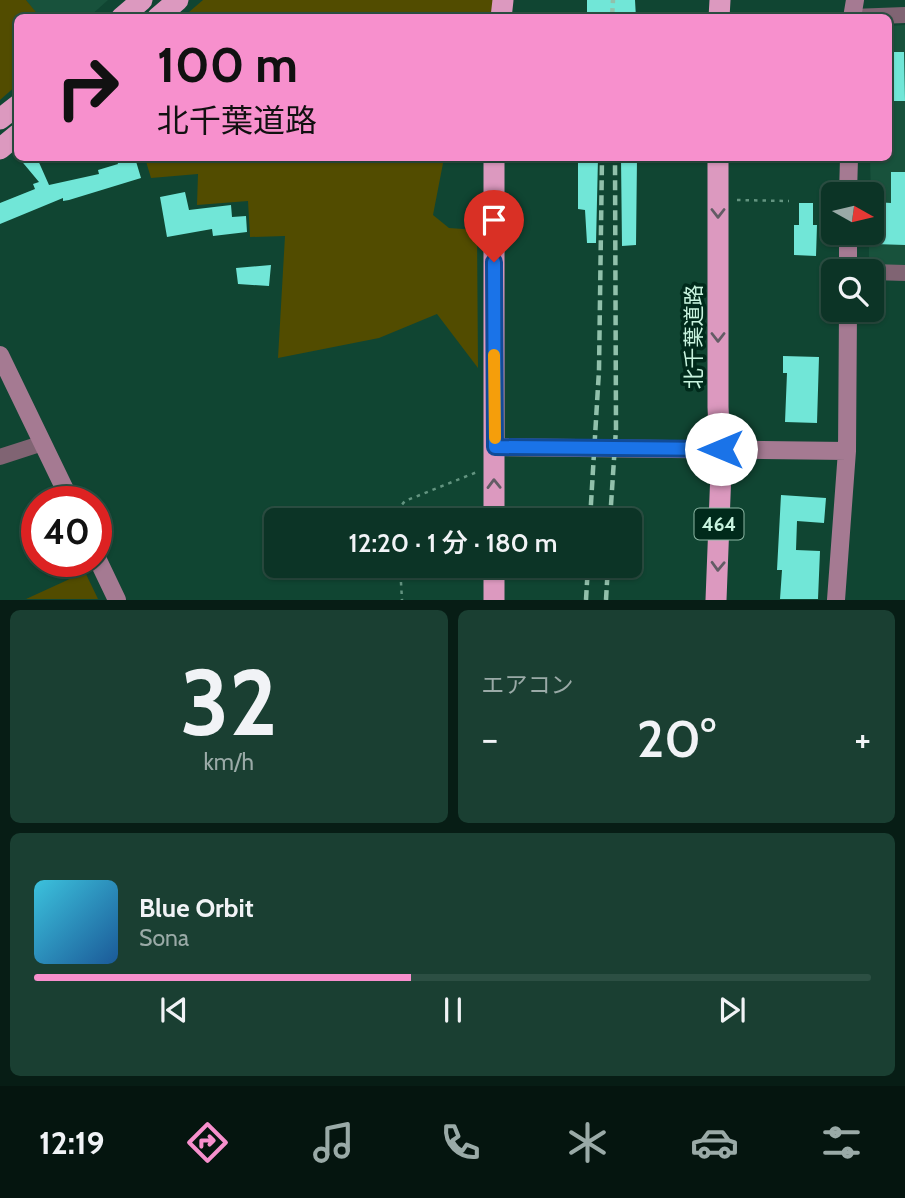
<!DOCTYPE html>
<html lang="ja">
<head>
<meta charset="utf-8">
<style>
  body { margin:0; font-family:Cabin,"Noto Sans JP",sans-serif; background:#1a3f32; color:#f1f3f6; height:100vh; display:flex; flex-direction:column; font-size:26px; white-space:nowrap }
  * { box-sizing:border-box; margin:0 }
  p { font-size:23px; color:#9aaaa7 }
  .icon { flex:none; width:38px; height:38px; fill:none; stroke:currentColor; stroke-width:2; stroke-linecap:round; stroke-linejoin:round }
  .map { position:relative; height:600px; overflow:hidden }
  .drawer { display:flex; flex-direction:column; gap:10px; padding:10px; background:#071d15; flex:1 }
  .drawer>* { flex:none }
  .top-card { position:absolute; left:14px; top:14px; width:878px; height:147px; border-radius:10px; box-shadow:0 2px 5px #0004,0 0 0 2px #2c4f43; background:#f790cd; color:#111; overflow:hidden }
  .needle { width:46px; rotate:98deg }
  .tools { position:absolute; left:821px; top:182px; display:grid; gap:14px }
  .tools a { display:grid; place-items:center; width:63px; height:63px; border-radius:10px; background:#0c3426; box-shadow:0 2px 5px #0004,0 0 0 2px #2c4f43; font-size:35px }
  .speed { position:absolute; left:21px; top:486px; display:flex; gap:14px; font-size:35px; font-weight:700; text-align:center }
  .speed>* { display:grid; place-content:center; width:91px; height:91px; border-radius:50%; background:#0c3426; box-shadow:0 2px 5px #0004,0 0 0 2px #2c4f43; line-height:1 }
  .speed .limit { border:10px solid #d22; background:#fff; color:#111 }
  .pin { position:absolute; display:grid; place-items:center; width:60px; height:60px; color:#fff; margin:-72px -30px; border-radius:50% 50% 50% 0; rotate:-45deg; box-shadow:0 0 7px #0007 }
  .pin .icon { rotate:45deg }
  .me { position:absolute; width:77px; margin:-38px; rotate:270deg; stroke-linejoin:round; filter:drop-shadow(0 0 5px #0008) }
  .turn { display:flex; align-items:center; gap:24px; height:147px; padding:0 28px; font-size:32px }
  .turn .icon { width:91px; height:91px; stroke-width:2.5 }
  .turn b { display:block; font-size:49px; line-height:60px }
  .big { font-size:52px; font-weight:600; line-height:1.1 }
  .drawer .tile { flex:1; display:flex; flex-direction:column; justify-content:center; gap:10px; min-width:0; padding:0 24px; border-radius:10px; background:#1a3f32 }
  .drawer .dial { align-items:center; gap:0 }
  .dial b { font-size:91px; line-height:1 }
  .song { display:flex; align-items:center; gap:21px }
  .cover { width:84px; height:84px; border-radius:10px; background:linear-gradient(135deg,hsl(190 70% 55%),hsl(210 70% 35%)) }
  .played { height:7px; border-radius:4px; background:linear-gradient(90deg,#f790cd 45%,#2c4f43 45%) }
  .keys { display:flex; justify-content:space-around; direction:ltr }
  .heat { display:flex; justify-content:space-between; align-items:center; font-size:38px; direction:ltr }
  .drawer .tiles { flex:1; display:grid; gap:10px; grid-template-columns:1fr 1fr }
  .tile:last-child { grid-column:span 2 }
  .trip { position:absolute; left:264px; top:508px; width:378px; height:70px; border-radius:10px; background:#0c3426; box-shadow:0 2px 5px #0004,0 0 0 2px #2c4f43; font-weight:600; line-height:70px; text-align:center }
  .menu { display:flex; height:112px; justify-content:space-around; align-items:center; background:#05150f; color:#9aaaa7 }
  .menu .icon { width:49px; height:49px }
  .menu .selected { color:#f790cd }
  .menu b { font-size:32px; color:#f1f3f6 }
  .map>svg:first-child { display:block }
  .built { fill:#18523c }
  .green { fill:#524c00 }
  .building { fill:#71e6d7 }
  .lines { fill:none; stroke-linecap:round; stroke-linejoin:round }
  .path { stroke:#639480; stroke-width:2.5; stroke-dasharray:3.5 5; stroke-linecap:butt }
  .street { stroke:#806473; stroke-width:16 }
  .secondary { stroke:#a57a92; stroke-width:18 }
  .highway { stroke:#dc99bf; stroke-width:21 }
  .rail { stroke:#91c0ab; stroke-width:4.5; stroke-dasharray:10 5; stroke-linecap:butt }
  .oneway { stroke:#635c65 }
  .route-casing { stroke:#114b97; stroke-width:18 }
  .route { stroke:#1a73e8; stroke-width:12 }
  .slow { stroke:#f59e0b; stroke-width:12 }
  .labels { text-anchor:middle; stroke-width:7; stroke-linejoin:round; paint-order:stroke }
  .shield { fill:#002a1b; stroke:#8cb7a4; stroke-width:2 }
  .shield-label { font-size:19px; font-weight:bold; fill:#c8f4df }
  .street-label { font-size:21px; fill:#c8f4df; stroke:#002a1b }
</style>
</head>
<body>
<div class="map">
<svg width="905" height="600" viewBox="0 0 905 600">
  <rect width="100%" height="100%" fill="#104532"/>
  <!-- built -->
  <path class="built" d="M26 0H108L89 17 40 18Z
    M905 25V267L872 265 869 261V233H872L870 158H889V26Z"/>
  <!-- green -->
  <path class="green" d="M0 0H26L40 17 18 18 17 85 0 100Z
    M203 0H495L491 17 182 18Z
    M145 158H444L433 215 449 228 477 230 478 368 437 314 379 338 278 358 285 236 250 237 248 201 197 205 198 174 151 178Z
    M85 572 98 599H26Z"/>
  <!-- building -->
  <path class="building" d="M587 0H635L636 18H587Z
    M889 52H904L905 101H889Z
    M19 158H37L49 185 99 174 98 170 118 164 116 158H135L141 178 69 200 63 201V198L0 224V203L35 189 33 184 39 182Z
    M578 158H598L596 243H587L585 210 578 209Z
    M621 158H637L636 245 622 246Z
    M891 172H905V245L874 244 875 202 891 203Z
    M185 192 189 210 231 205 232 217 246 216 247 232 213 236 212 229 167 237 160 197Z
    M799 203H813V225H817L816 256 794 255V225H799Z
    M271 265 269 286 238 284 236 268Z
    M783 356 819 357 817 423 785 422 787 373H783Z
    M781 495 826 498 824 523 797 521 796 550 820 551 818 599H780L782 570H777Z"/>
  <g class="lines">
    <!-- path -->
    <path class="path" d="M737 200 789 201
      M397 520 399 508 405 501 477 472
      M400 565 402 600"/>
    <!-- street -->
    <path class="street" d="M852 17 905 15
      M872 272 905 273
      M0 457 43 443"/>
    <!-- secondary -->
    <path class="secondary" d="M852 18 855 0
      M848 194 849 158
      M848 271V233
      M0 355 71 502
      M495 447 847 451
      M96 556 117 600
      M836 600 847 451 848 310"/>
    <!-- highway -->
    <path class="highway" d="M121 18 142 0
      M157 18 178 0
      M501 18 503 0
      M719 18 720 0
      M0 119 18 105
      M0 149 18 134
      M494 158V520
      M494 565V600
      M716 600 721 471 718 407V158"/>
    <!-- rail -->
    <path class="rail" d="M612 18 613 0
      M590 520 599 370 602 158
      M610 520 616 429 615 158
      M586 600 588 565
      M606 600 608 565"/>
  </g>
  <!-- one-way arrows -->
  <defs><path id="oneway-chevron" d="M-2-3.5L2.5 0L-2 3.5" fill="none" stroke-width="1.6" stroke-linecap="round" stroke-linejoin="round" transform="scale(1.75)"/></defs>
  <g class="oneway">
    <use href="#oneway-chevron" transform="translate(718 213) rotate(90)"/>
    <use href="#oneway-chevron" transform="translate(718 337) rotate(90)"/>
    <use href="#oneway-chevron" transform="translate(494 484) rotate(-91)"/>
    <use href="#oneway-chevron" transform="translate(718 566) rotate(92)"/>
  </g>
  <g class="lines">
    <!-- route casing -->
    <g class="route-casing">
      <path id="route" d="M494 262 495 447 721 449"/>
    </g>
    <!-- route -->
    <use href="#route" class="route"/>
    <!-- slow -->
    <path class="slow" d="M494 355 495 438"/>
  </g>
  <g class="labels">
    <!-- shield labels -->
    <rect class="shield" x="694.5" y="508.5" width="49" height="31" rx="5"/>
    <g class="shield-label">
      <text x="719" y="531">464</text>
    </g>
    <!-- street labels -->
    <g class="street-label">
      <text transform="translate(694 337) rotate(-90)" y="7">北千葉道路</text>
    </g>
  </g>
</svg>
<div class="tools">
<a><svg class="needle" viewBox="-14 -14 28 28"><path d="M0-13l5 13h-10z" fill="#e53935"/><path d="M0 13l5-13h-10z" fill="#9aaaa7"/></svg></a>
<a><svg class="icon" aria-label="search" viewBox="0 0 24 24"><circle cx="10" cy="10" r="6"/><path d="M15 15l6 6"/></svg></a>
</div>
<div class="speed"><div class="limit">40</div></div>
<div class="pin" style="left:494px;top:262px;background:#d93025"><svg class="icon" aria-label="arrive" viewBox="0 0 24 24"><path d="M6 21V4h12l-3 4 3 4H6"/></svg></div>
<svg class="me" style="left:721px;top:449px" viewBox="-20 -20 40 40"><circle r="19" fill="#fff"/><path d="M0-13L10 11 0 6-10 11z" fill="#1a73e8"/></svg>
<div class="trip">12:20 · 1 分 · 180 m</div>
<div class="top-card">
<div class="turn"><svg class="icon" aria-label="right" viewBox="0 0 24 24"><path d="M7 20v-9h11M14 6l5 5-5 5"/></svg><div><b>100 m</b>北千葉道路</div></div>
</div>
</div>
<section class="drawer">
<div class="tiles">
<div class="tile dial"><b>32</b><p>km/h</p></div>
<div class="tile"><p>エアコン</p>
<div class="heat"><a>−</a><b class="big">20°</b><a>+</a></div>
</div>
<div class="tile">
<div class="song"><i class="cover"></i><div><b>Blue Orbit</b><p>Sona</p></div></div>
<div class="played"></div>
<div class="keys"><svg class="icon" aria-label="previous" viewBox="0 0 24 24"><path d="M18 5L8 12l10 7zM5 5v14"/></svg><svg class="icon" aria-label="pause" viewBox="0 0 24 24"><path d="M8 5v14M16 5v14"/></svg><svg class="icon" aria-label="next" viewBox="0 0 24 24"><path d="M6 5l10 7-10 7zM19 5v14"/></svg></div>
</div>
</div>
</section>
<nav class="menu">
<b>12:19</b>
<svg class="icon selected" aria-label="directions" viewBox="0 0 24 24"><path d="M12 3l9 9-9 9-9-9zM9 14v-3h6M13 9l2 2-2 2"/></svg>
<svg class="icon" aria-label="music" viewBox="0 0 24 24"><path d="M9 18V5l10-2v13"/><circle cx="6" cy="18" r="3"/><circle cx="16" cy="16" r="3"/></svg>
<svg class="icon" aria-label="phone" viewBox="0 0 24 24"><path d="M5 4h4l2 5-3 2q2 4 5 5l2-3 5 2v4C11 20 4 13 5 4z"/></svg>
<svg class="icon" aria-label="climate" viewBox="0 0 24 24"><path d="M12 3v18M4 7l16 10M4 17L20 7"/></svg>
<svg class="icon" aria-label="car" viewBox="0 0 24 24"><path d="M5 17H2v-5l4-1 3-4h7l3 4 3 1v5h-3M9 17h6M6 11h13"/><circle cx="7" cy="17" r="2"/><circle cx="17" cy="17" r="2"/></svg>
<svg class="icon" aria-label="filters" viewBox="0 0 24 24"><path d="M4 7h16M4 17h16"/><circle cx="9" cy="7" r="2"/><circle cx="15" cy="17" r="2"/></svg>
</nav>
</body>
</html>
